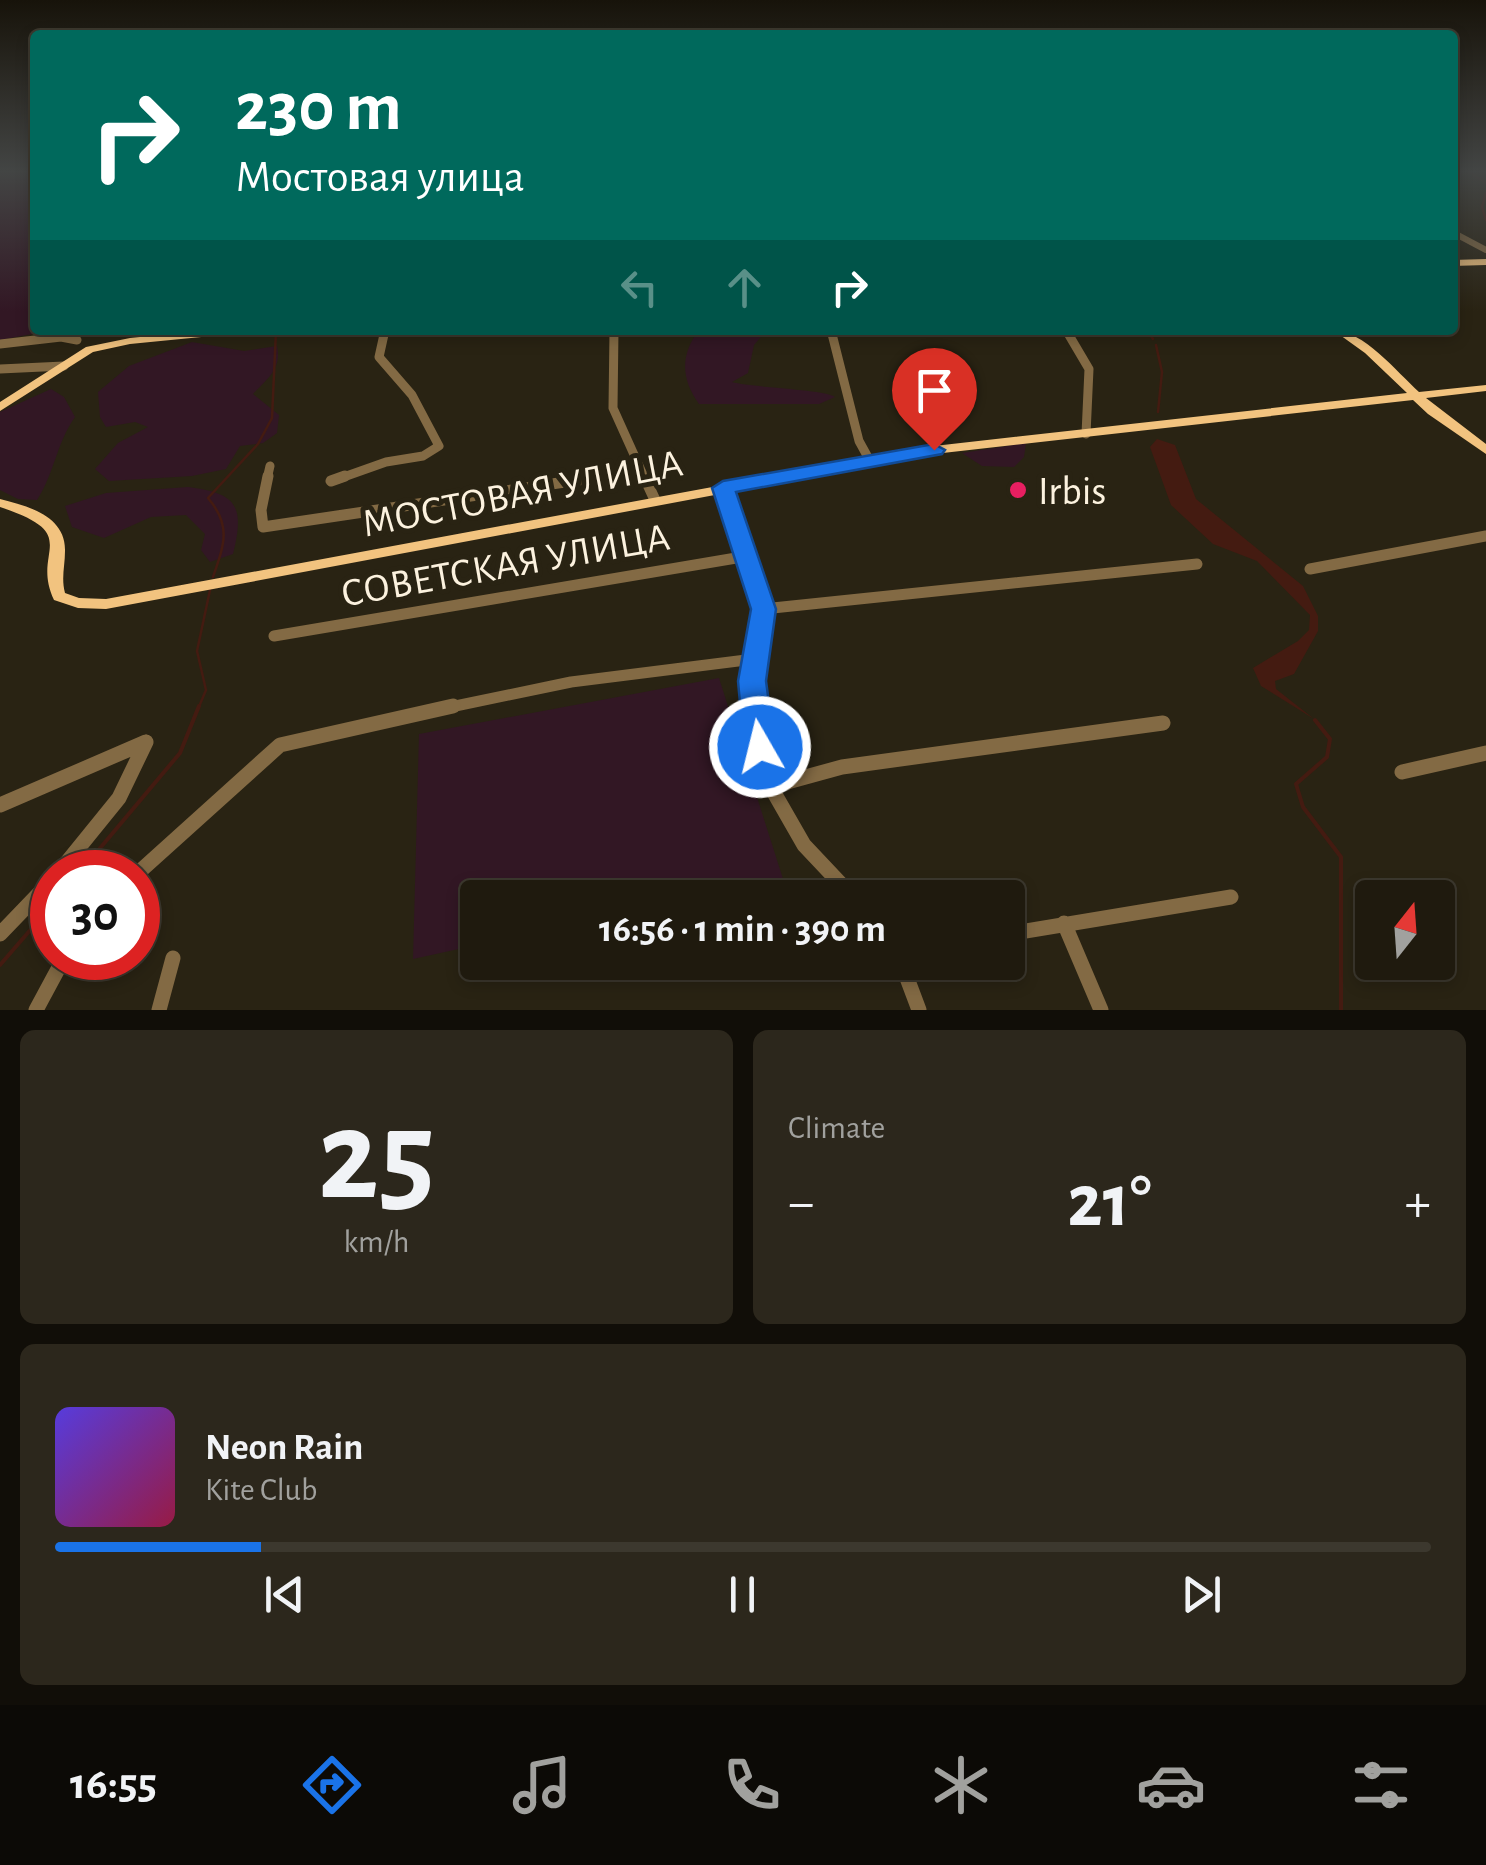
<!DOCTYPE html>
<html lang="en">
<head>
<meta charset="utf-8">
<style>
  body { margin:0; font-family:"Alegreya Sans",sans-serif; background:#2c271c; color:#f1f3f6; height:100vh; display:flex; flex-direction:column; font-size:38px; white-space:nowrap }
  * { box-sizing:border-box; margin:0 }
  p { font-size:32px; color:#a1a19e }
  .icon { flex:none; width:55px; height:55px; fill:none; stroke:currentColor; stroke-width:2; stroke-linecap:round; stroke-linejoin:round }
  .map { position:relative; height:1010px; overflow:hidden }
  .drawer { display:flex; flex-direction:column; gap:20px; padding:20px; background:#110e08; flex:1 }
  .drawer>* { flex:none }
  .hud { position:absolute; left:30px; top:30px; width:1428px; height:305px; border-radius:10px; box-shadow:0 5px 15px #0003,0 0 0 2px #3c382e; background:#00695c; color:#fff; overflow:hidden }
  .needle { width:65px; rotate:17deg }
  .controls { position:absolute; left:1355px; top:880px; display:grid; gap:20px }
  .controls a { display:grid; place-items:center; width:100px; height:100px; border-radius:10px; background:#1f1a0e; box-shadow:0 5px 15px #0003,0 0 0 2px #3c382e; font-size:50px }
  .speed { position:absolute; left:30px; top:850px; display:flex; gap:20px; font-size:50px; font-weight:700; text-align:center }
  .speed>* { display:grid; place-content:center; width:130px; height:130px; border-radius:50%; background:#1f1a0e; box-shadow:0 5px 15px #0003,0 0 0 2px #3c382e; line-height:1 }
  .speed .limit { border:15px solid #d22; background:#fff; color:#111 }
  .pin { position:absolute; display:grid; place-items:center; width:85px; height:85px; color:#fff; margin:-102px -42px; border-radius:50% 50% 50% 0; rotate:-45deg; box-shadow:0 0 10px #0007 }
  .pin .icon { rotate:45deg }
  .me { position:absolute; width:110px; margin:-55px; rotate:352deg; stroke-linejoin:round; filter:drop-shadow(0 0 8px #0008) }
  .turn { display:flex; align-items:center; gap:35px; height:210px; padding:0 40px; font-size:45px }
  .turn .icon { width:130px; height:130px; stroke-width:2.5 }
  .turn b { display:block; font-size:70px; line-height:85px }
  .lanes { display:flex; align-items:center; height:95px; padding:0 40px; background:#0003; justify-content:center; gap:50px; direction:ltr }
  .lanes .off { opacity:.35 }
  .big { font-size:75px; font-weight:700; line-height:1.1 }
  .drawer .widget { flex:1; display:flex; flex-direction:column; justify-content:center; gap:15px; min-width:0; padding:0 35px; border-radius:15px; background:#2c271c }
  .drawer .dial { align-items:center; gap:0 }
  .dial b { font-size:130px; line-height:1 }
  .song { display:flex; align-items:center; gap:30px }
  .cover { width:120px; height:120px; border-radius:15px; background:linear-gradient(135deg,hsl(250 70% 55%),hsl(340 70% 35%)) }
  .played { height:10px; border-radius:5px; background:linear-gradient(90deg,#1a73e8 15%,#3c382e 15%) }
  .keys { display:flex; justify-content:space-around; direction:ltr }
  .heat { display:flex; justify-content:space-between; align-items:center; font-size:55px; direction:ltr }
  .drawer .tiles { flex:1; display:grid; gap:20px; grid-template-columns:1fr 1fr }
  .widget:last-child { grid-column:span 2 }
  .trip { position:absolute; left:460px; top:880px; width:565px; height:100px; border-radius:10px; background:#1f1a0e; box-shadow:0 5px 15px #0003,0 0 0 2px #3c382e; font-weight:700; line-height:100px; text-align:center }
  .tab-bar { display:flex; height:160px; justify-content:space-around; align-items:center; background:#0c0a06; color:#a1a19e }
  .tab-bar .icon { width:70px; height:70px }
  .tab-bar .active { color:#1a73e8 }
  .tab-bar b { font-size:45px; color:#f1f3f6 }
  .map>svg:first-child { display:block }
  .green { fill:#321724 }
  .water { fill:#441b11 }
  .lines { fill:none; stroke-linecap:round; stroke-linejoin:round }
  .stream-far1 { stroke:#441b11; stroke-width:2.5 }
  .stream { stroke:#441b11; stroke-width:4 }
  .street-far3 { stroke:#836a44; stroke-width:6 }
  .street-far2 { stroke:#836a44; stroke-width:9 }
  .street-far1 { stroke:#836a44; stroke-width:11 }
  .street { stroke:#836a44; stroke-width:15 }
  .secondary { fill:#f2c37f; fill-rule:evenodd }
  .route { fill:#1a73e8; stroke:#114b97; stroke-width:2.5 }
  .poi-dot { fill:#e71f61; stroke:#292313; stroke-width:4 }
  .labels { text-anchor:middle; stroke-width:10; stroke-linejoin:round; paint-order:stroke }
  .poi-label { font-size:40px; fill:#fcf2df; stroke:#292313; text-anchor:start }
  .street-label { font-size:40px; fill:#fcf2df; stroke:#292313 }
</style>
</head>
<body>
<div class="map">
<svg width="1486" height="1010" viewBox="0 0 1486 1010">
  <rect width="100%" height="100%" fill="#292313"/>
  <!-- green -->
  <path class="green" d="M0 170H35V330H53L0 340Z
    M699 330H767L754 345 748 373 732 382C753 388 825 389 835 397L819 404H699C681 379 680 355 699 330Z
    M192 342 244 351 277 346C282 368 268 378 253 394L279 415 277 433 263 443 240 446 226 469 192 476 109 481 95 469 118 443 148 427 135 422 106 427 100 417 98 392 129 366Z
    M51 389 64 397 75 417C56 444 55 472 37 500L18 499 0 490V412Z
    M1026 443 1024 457 1014 467 982 466 962 453Z
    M188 487C237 493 245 506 233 554L210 562 201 550 205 534 186 515 151 517 104 538 72 527 65 506 106 493Z
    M719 678 783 879 699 897 478 898 477 945 413 959 419 734Z"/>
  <!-- water -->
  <path class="water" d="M1157 439 1175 445 1196 499 1303 586 1318 616V631L1294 674 1275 681 1276 689 1314 719 1261 686 1253 668 1298 641 1309 630 1310 615 1257 561 1213 544 1171 505 1150 447Z"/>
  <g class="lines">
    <!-- stream-far1 -->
    <path class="stream-far1" d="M1466 170 1486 183
      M1486 193 1482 207 1486 220
      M1147 330 1153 339
      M1156 345 1162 372 1158 412
      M213 577C224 545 232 526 208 498L258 444 272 418 276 331
      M198 709 206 690 197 651 210 590"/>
    <!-- stream -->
    <path class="stream" d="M1315 720 1330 739 1327 757 1296 784 1303 807 1341 857V1010
      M80 872 180 753 199 706
      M0 965 52 905"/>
    <!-- street-far3 -->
    <path class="street-far3" d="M1452 232 1486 250"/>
    <!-- street-far2 -->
    <path class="street-far2" d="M614 330 613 408 645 479
      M831 330 859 441 870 461
      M1066 330 1089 369 1086 434
      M0 344 61 337 77 340
      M0 369 64 366
      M267 479 270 466
      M338 479 386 462 423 456 439 446 412 395 379 357 385 330
      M589 479 642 477"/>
    <!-- street-far1 -->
    <path class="street-far1" d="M268 476 261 510 263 527 592 478 642 477
      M644 476 655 500
      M331 481 345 476
      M723 487 763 609 752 681 756 709
      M1310 569 1486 536
      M763 609 1197 564
      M274 636 748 556
      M441 709 571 682 754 659"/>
    <!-- street -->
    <path class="street" d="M755 706 765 777 804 845 854 898
      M1402 772 1486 753
      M769 787 842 767 1163 723
      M0 805 146 742
      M59 872 119 798 146 742
      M138 873 280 745 453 706
      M1064 923 1101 1010
      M0 934 52 880
      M1008 934 1231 897
      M901 962 919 1010
      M36 1010 64 958
      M159 1010 173 958"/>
    <!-- secondary -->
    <path class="secondary" d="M1486 259V265L1452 266V260Z
      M210 330H247L242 333 130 344 93 352 0 411V402L86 347 130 338Z
      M1333 330C1363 330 1397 372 1419 392L1486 385V391L1426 398 1486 444V454L1428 414 1413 400 934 454 106 609 78 608 54 600C30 550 85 535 0 507V499C28 506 66 516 65 551 65 566 61 578 65 593L79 598 106 599 934 446 1407 393 1365 353Z"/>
  </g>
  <!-- sky -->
  <linearGradient id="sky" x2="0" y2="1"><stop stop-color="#17130a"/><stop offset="0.55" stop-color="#434544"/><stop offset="1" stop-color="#434544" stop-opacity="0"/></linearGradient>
  <rect width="1486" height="311" fill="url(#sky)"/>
  <!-- route -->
  <path class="route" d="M934 444 945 450 942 454 736 492 776 609 766 681 775 747 770 756 760 759 749 756 744 747 738 681 751 609 712 488 723 481Z"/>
  <!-- markers -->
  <circle class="poi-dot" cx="1018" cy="490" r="10"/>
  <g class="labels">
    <!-- poi labels -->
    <g class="poi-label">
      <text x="1038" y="504">Irbis</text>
    </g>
    <!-- street labels -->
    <g class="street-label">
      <text transform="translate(522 492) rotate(-11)" y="14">МОСТОВАЯ УЛИЦА</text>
      <text transform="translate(505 564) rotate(-10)" y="14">СОВЕТСКАЯ УЛИЦА</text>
    </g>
  </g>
</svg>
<div class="controls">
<a><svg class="needle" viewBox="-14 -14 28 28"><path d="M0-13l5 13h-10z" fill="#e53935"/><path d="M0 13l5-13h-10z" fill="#a1a19e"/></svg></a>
</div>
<div class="speed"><div class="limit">30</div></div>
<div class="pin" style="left:934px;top:450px;background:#d93025"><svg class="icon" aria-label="arrive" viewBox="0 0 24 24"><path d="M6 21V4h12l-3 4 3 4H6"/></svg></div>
<svg class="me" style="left:760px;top:747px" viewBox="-20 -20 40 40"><circle r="17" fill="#1a73e8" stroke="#fff" stroke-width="3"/><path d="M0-11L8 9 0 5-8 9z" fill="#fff"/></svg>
<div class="trip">16:56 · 1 min · 390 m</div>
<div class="hud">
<div class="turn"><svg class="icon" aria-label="right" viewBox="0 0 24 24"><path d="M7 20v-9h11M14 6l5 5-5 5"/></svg><div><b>230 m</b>Мостовая улица</div></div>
<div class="lanes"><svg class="icon off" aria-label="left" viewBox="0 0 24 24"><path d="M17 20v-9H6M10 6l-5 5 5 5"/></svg><svg class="icon off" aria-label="ahead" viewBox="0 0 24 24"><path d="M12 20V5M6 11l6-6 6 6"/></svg><svg class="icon" aria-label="right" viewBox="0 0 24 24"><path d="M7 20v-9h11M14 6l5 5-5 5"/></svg></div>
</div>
</div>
<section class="drawer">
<div class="tiles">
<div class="widget dial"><b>25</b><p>km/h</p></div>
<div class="widget"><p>Climate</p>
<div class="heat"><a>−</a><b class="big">21°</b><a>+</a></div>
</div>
<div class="widget">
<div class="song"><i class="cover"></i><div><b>Neon Rain</b><p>Kite Club</p></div></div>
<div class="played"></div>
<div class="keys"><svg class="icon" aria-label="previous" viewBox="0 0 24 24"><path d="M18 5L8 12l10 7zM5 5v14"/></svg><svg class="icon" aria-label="pause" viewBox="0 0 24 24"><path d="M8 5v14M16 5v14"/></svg><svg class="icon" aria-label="next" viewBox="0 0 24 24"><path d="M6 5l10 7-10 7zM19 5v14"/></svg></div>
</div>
</div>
</section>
<nav class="tab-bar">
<b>16:55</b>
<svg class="icon active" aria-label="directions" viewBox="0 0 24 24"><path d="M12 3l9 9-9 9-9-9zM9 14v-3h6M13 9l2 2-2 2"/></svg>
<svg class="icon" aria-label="music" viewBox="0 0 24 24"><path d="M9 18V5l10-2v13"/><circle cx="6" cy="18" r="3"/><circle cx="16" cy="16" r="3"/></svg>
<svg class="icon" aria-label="phone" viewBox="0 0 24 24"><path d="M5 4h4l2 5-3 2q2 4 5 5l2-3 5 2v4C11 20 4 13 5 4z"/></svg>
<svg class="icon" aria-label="climate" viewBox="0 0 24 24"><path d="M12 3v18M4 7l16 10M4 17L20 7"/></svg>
<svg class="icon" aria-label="car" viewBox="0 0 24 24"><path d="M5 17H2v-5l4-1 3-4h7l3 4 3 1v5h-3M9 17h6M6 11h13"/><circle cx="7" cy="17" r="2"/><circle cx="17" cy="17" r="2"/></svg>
<svg class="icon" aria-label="filters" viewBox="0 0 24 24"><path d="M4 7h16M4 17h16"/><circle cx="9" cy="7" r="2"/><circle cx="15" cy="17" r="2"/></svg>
</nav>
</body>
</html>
